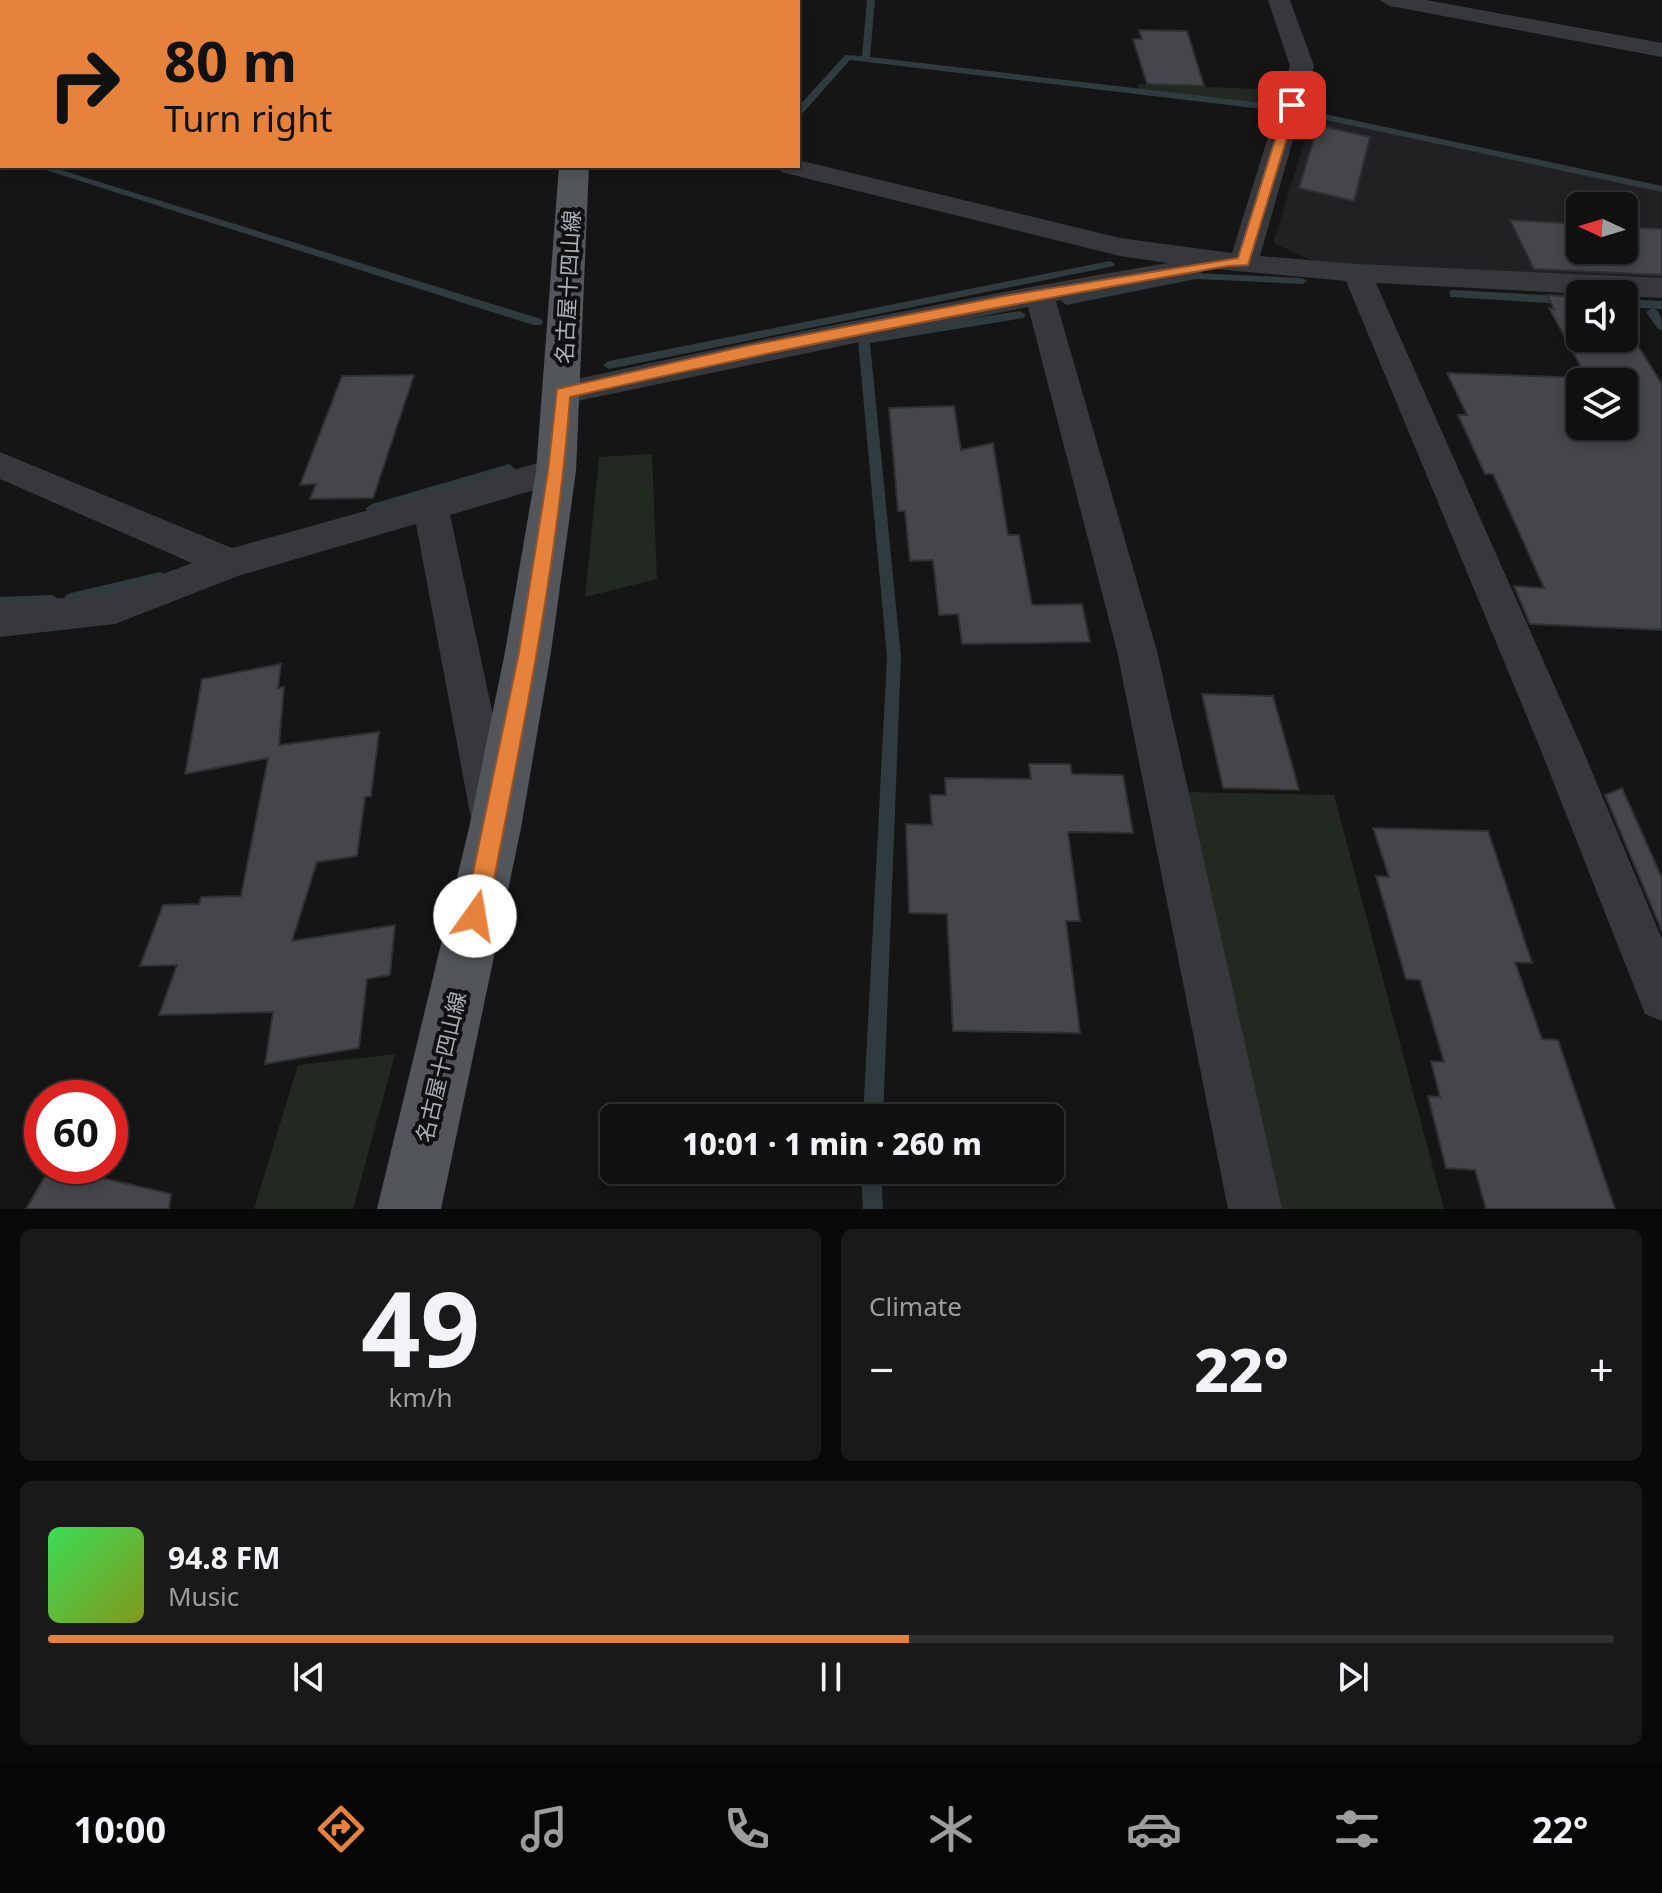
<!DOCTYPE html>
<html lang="en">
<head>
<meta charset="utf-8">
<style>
  body { margin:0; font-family:"Noto Sans","Noto Sans JP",sans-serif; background:#191919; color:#f1f3f6; height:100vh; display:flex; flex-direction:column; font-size:30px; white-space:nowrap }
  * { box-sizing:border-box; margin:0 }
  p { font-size:26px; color:#9c9d9f }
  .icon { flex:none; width:44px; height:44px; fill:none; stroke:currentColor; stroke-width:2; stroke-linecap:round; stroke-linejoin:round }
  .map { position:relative; height:1209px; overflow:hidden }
  .details { display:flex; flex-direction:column; gap:20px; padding:20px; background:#090909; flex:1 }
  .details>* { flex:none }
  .hud { position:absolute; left:0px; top:0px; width:800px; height:168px; box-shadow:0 4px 12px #0003,0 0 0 2px #303030; background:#e7823c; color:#111; overflow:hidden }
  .needle { width:52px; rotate:274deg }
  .controls { position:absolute; left:1566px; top:192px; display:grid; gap:16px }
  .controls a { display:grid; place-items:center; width:72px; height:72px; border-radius:12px; background:#101010; box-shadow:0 4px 12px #0003,0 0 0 2px #303030; font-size:40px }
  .speed { position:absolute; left:24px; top:1080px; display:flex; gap:16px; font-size:40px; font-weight:700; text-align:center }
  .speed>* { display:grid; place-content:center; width:104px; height:104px; border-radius:50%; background:#101010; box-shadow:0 4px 12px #0003,0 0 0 2px #303030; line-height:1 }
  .speed .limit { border:12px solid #d22; background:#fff; color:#111 }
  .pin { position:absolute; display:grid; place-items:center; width:68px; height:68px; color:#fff; margin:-34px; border-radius:16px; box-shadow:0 4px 12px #0006 }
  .me { position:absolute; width:88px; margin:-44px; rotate:13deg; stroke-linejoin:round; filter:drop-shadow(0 0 6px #0008) }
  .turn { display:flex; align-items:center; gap:28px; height:168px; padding:0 32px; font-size:36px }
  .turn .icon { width:104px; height:104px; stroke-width:2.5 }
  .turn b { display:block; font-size:56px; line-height:68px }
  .big { font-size:60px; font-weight:800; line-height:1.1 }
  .details .widget { flex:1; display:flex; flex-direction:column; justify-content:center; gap:12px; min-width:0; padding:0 28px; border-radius:12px; background:#191919 }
  .details .dial { align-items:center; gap:0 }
  .dial b { font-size:104px; line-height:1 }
  .song { display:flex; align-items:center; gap:24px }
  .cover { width:96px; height:96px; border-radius:12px; background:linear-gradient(135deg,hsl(130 70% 55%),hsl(70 70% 35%)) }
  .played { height:8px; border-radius:4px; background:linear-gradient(90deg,#e7823c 55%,#303030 55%) }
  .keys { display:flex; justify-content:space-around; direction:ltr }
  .heat { display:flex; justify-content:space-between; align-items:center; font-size:44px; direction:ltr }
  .details .tiles { flex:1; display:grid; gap:20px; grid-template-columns:1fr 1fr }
  .widget:last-child { grid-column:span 2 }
  .trip { position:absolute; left:600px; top:1104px; width:464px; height:80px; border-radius:12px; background:#101010; box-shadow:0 4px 12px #0003,0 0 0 2px #303030; font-weight:800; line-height:80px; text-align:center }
  .tab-bar { display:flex; height:128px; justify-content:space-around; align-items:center; background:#060606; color:#9c9d9f }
  .tab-bar .icon { width:56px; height:56px }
  .tab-bar .current { color:#e7823c }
  .tab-bar b { font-size:36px; color:#f1f3f6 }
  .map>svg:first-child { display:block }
  .built { fill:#212123; fill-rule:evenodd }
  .green { fill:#222921 }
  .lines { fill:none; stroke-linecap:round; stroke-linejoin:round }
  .stream { fill:#2f3b3e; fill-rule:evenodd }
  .building { fill:#444649; stroke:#2f3032; stroke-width:2; fill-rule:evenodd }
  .minor { fill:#36383b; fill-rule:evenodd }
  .primary { fill:#52565a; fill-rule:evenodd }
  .route { fill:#e7823c; stroke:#965427; stroke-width:2 }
  .labels { text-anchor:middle; stroke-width:8; stroke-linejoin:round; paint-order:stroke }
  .street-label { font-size:22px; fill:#a7afb6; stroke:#101011 }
</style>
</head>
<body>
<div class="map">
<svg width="1662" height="1209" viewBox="0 0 1662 1209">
  <rect width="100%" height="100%" fill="#151516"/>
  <!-- built -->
  <path class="built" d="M1313 115 1662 190V284L1327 267 1273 243ZM1580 206H1624V250H1580Z"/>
  <!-- green -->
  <path class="green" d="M1138 84 1275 90V105L1139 90Z
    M652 454 657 579 585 597 599 457Z
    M1183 792 1334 795 1444 1209H1281Z
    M395 1054 353 1209H254L298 1065Z"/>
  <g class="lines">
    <!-- stream -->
    <path class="stream" d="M867 0H875L870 57 1262 103 1267 106 1262 109 850 60 801 115 798 116V107L845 55 862 56Z
      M1315 112 1662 186V192L1312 117V113Z
      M0 151 2 152V158L0 157Z
      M33 166H48L541 319 543 322 541 325H533Z
      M1110 261 1115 264 1114 266 609 369 603 365 609 361Z
      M1196 273 1302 278 1307 281 1302 284 1196 279 1066 305 1061 301 1066 297Z
      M1454 290 1580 297V305L1450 297V291Z
      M1624 299 1662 301V309L1624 307Z
      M1652 308C1662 311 1662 321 1662 330L1658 329 1646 312Z
      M1020 311 1026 315 1024 318 870 343 901 657 883 1118H863L887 657 858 340 864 336Z
      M509 464 515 469 513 472 372 514 365 509 372 504Z
      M160 572 165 574 167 578 165 582 160 584 71 605 66 603 64 599 66 595 71 593Z
      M51 595 56 597 58 601 56 605 51 607 0 609V597Z
      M861 1170H881L883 1209H863Z"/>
  </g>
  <!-- building -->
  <path class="building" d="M1139 30 1187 31 1204 86 1147 84 1133 39H1142Z
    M1318 125 1370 137 1354 201 1299 188Z
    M1510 220 1580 224V250H1624V227L1662 229V275L1534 269Z
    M1547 295 1580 297V338H1624V324L1662 384V630L1530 624 1514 586 1544 588 1493 474H1485L1458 415H1467L1447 373 1587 378 1549 308 1554 309ZM1580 382H1624V426H1580Z
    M414 375 373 498 310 499 316 484 300 485 342 376Z
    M954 406 961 450 993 443 1008 535H1019L1032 605 1082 604 1090 642 962 644 958 614 939 615 933 560 910 561 905 511H898L889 408Z
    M281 664 278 688 284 687 279 745 379 732 371 796 365 797 357 856 317 862 292 941 395 925 390 975 367 979 359 1048 265 1064 273 1012 159 1015 177 965 140 966 163 905 199 904 201 897 241 896 268 758 185 774 202 679Z
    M1202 694 1273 696 1299 790 1223 788Z
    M1029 764H1070L1072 774 1123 775 1133 833 1068 832 1080 921H1066L1080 1033 953 1031 947 914 909 913 906 824 932 825 930 795H946L945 778 1031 779Z
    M1622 788 1662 878V931L1605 795Z
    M1373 828 1488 831 1532 963 1515 962 1542 1039 1558 1040 1615 1209H1486L1475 1170 1446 1168 1428 1096 1440 1097 1431 1061 1444 1062 1420 980 1406 979 1376 876 1389 877Z
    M51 1166 171 1194 169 1209H26Z"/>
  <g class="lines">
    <!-- minor -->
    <path class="minor" d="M131 0H159L161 2H133Z
      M1268 0H1290L1314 66 1260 256 1357 264 1662 278V298L1376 283 1582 748 1662 939V1021L1645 1014 1540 748 1346 281 1204 268 1200 274 1190 277 1056 301 1157 651 1282 1209H1228L1117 651 1028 307 563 404 552 401 547 393 552 385 563 382C764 338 966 297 1168 263L1120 256 781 172 777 166H798V160L1120 238 1232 253 1290 66Z
      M1379 0H1426L1662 43V57L1390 6Z
      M0 452 232 548 556 458 568 462 573 471 568 480 450 515 514 813 507 828 492 834 477 828 470 813 416 524 238 576 115 624 0 637V605L115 592 192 563 0 479Z"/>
    <!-- primary -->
    <path class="primary" d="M566 0H590L591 2H565Z
      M559 166H589L576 471 551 652 521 828 441 1209H377L469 828 505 652 536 471Z"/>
  </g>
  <!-- route -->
  <path class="route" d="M1292 101 1297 105 1248 265 1228 266C1008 304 788 347 570 397 557 572 520 743 487 916L483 923 475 927 468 923 464 916 519 652 548 471 557 389 746 346 1010 295 1238 258 1286 105Z"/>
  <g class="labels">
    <!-- street labels -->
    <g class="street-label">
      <text transform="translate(568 287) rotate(-87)" y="8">名古屋十四山線</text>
      <text transform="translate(441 1067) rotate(-77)" y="8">名古屋十四山線</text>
    </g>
  </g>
</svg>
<div class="controls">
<a><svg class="needle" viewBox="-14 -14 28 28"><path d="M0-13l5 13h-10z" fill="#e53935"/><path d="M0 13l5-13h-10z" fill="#9c9d9f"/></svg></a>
<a><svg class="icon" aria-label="sound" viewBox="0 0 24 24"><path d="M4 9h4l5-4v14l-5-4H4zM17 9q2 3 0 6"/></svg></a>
<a><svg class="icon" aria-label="layers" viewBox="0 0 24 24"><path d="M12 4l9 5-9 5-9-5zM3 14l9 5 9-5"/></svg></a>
</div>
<div class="speed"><div class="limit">60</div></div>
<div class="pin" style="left:1292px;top:105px;background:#d93025"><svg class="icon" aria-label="arrive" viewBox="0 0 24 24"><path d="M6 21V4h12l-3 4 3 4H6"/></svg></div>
<svg class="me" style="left:475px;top:916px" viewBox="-20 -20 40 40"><circle r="19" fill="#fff"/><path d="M0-13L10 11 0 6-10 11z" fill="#e7823c"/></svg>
<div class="trip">10:01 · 1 min · 260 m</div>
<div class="hud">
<div class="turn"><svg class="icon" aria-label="right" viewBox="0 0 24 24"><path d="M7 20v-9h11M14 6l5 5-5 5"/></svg><div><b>80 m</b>Turn right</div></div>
</div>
</div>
<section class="details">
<div class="tiles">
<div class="widget dial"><b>49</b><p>km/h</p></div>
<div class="widget"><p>Climate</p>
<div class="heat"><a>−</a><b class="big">22°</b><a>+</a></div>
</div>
<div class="widget">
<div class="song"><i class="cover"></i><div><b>94.8 FM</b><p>Music</p></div></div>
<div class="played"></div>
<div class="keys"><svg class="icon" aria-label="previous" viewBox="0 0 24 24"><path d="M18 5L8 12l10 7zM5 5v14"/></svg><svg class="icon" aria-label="pause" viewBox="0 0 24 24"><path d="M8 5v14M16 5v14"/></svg><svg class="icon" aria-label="next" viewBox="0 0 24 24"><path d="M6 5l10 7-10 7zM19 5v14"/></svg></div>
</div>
</div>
</section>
<nav class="tab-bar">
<b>10:00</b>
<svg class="icon current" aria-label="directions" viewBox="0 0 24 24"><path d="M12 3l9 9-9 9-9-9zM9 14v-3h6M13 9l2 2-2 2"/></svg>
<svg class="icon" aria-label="music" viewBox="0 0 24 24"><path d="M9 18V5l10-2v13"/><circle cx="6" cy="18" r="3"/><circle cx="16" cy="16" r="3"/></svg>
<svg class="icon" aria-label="phone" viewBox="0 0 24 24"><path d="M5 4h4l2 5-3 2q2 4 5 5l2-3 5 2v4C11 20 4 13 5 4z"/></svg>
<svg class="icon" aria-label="climate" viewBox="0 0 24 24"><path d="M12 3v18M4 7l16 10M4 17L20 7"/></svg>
<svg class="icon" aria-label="car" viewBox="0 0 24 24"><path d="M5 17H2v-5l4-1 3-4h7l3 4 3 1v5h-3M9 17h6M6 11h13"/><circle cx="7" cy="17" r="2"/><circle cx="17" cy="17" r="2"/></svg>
<svg class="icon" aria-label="filters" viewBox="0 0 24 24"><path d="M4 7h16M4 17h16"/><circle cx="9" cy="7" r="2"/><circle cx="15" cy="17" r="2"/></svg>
<b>22°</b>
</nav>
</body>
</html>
